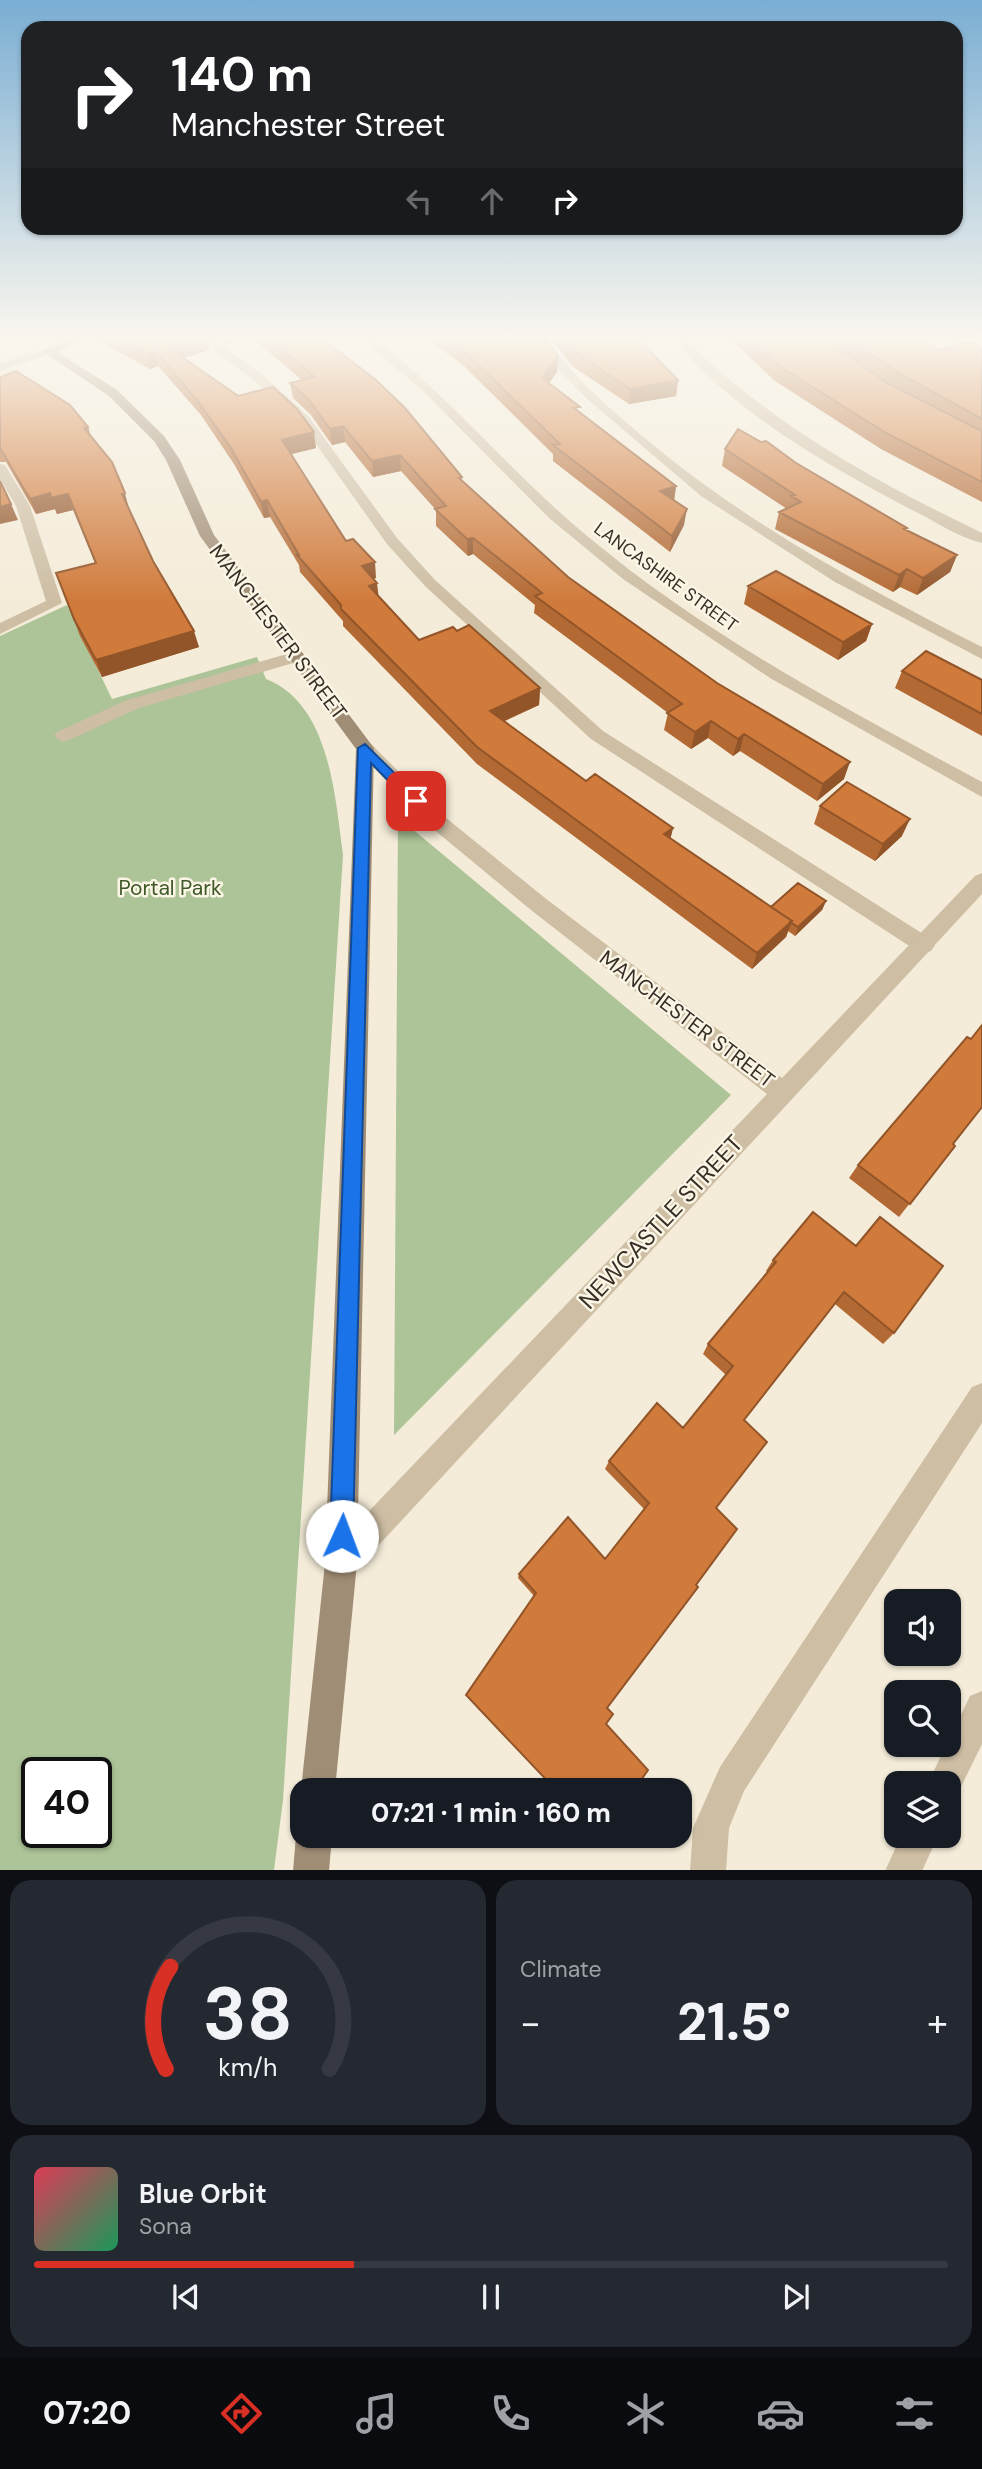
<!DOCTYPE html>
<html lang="en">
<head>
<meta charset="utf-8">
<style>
  body { margin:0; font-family:"DM Sans",sans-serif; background:#242831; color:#f1f3f6; height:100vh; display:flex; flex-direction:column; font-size:26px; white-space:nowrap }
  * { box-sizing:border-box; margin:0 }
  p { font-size:23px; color:#9ea1a6 }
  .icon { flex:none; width:38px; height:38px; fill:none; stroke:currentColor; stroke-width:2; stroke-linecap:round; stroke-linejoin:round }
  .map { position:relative; height:1870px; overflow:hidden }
  .side { display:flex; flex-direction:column; gap:10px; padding:10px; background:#0d0f14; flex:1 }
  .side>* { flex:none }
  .banner { position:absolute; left:21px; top:21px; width:942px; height:214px; border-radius:21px; box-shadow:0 2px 5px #0004; background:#202124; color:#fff; overflow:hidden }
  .buttons { position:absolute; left:884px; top:1589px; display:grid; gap:14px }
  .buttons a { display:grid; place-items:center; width:77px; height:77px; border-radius:14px; background:#171b24; box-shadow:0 2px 5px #0004; font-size:35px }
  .speed { position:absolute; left:21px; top:1757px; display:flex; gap:14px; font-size:35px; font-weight:700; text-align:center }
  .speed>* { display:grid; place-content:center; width:91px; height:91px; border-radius:50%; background:#171b24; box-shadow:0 2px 5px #0004; line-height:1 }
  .speed .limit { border:4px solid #111; border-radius:10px; background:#fff; color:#111 }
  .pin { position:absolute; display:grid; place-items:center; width:60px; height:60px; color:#fff; margin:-30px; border-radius:14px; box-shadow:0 4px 10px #0006 }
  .me { position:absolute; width:77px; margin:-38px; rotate:2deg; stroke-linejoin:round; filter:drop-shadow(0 0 5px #0008) }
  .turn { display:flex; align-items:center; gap:24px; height:147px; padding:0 35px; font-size:32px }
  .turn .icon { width:91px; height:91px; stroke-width:2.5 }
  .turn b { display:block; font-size:49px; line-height:60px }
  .lanes { display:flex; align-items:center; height:66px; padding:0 35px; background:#0003; justify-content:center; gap:35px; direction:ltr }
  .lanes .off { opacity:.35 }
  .big { font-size:52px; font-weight:800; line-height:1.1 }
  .side .widget { flex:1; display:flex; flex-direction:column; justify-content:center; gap:10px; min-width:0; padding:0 24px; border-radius:21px; background:#242831 }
  .side .dial { align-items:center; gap:0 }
  .dial svg { height:182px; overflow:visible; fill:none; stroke:#363941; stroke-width:7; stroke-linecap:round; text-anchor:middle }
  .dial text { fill:#f1f3f6; stroke:none }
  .song { display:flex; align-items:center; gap:21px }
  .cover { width:84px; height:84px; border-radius:10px; background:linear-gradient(135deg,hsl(350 70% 55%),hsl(150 70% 35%)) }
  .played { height:7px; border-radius:4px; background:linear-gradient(90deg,#d93025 35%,#363941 35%) }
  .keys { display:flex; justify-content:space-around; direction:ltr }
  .heat { display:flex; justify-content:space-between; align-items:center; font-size:38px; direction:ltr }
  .side .tiles { flex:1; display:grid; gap:10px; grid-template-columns:1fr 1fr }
  .widget:last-child { grid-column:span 2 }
  .trip { position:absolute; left:290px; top:1778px; width:402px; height:70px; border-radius:21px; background:#171b24; box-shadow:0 2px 5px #0004; font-weight:800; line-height:70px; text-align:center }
  .menu { display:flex; height:112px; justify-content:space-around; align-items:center; background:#090b0e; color:#9ea1a6 }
  .menu .icon { width:49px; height:49px }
  .menu .on { color:#d93025 }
  .menu b { font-size:32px; color:#f1f3f6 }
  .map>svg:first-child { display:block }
  .green { fill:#adc498; fill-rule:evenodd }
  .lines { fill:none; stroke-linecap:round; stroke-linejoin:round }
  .lane { fill:#cdbea4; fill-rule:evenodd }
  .street { fill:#cdbea4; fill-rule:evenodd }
  .secondary { fill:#a08d75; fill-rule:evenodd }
  .wall { fill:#b36933 }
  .shaded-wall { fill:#925529 }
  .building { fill:#d07a3b; stroke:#925529; stroke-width:2 }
  .route { fill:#1a73e8; stroke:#114b97; stroke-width:2 }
  .labels { text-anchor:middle; stroke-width:5; stroke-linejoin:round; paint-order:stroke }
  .far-street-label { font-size:18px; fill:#372f26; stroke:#fbf5e6 }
  .street-label { font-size:21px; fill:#372f26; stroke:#fbf5e6 }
  .park-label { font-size:21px; fill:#3e5828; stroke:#fbf5e6 }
  .near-street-label { font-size:24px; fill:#372f26; stroke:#fbf5e6 }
</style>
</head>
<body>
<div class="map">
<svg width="982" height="1871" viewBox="0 0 982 1871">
  <rect width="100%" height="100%" fill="#f4ecd9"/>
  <!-- green -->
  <path class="green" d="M67 605 112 699 257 657 266 679C330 704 335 796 343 855L283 1800 274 1870H0V636ZM37 1773H96V1832H37Z
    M398 817 731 1095 394 1435Z"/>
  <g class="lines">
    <!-- lane -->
    <path class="lane" d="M200 340H213L263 375 309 417 397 538 435 580 603 731 931 939 935 945 931 951 924 953 917 951 591 739 425 586 387 544 301 423 255 381Z
      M537 340H548C573 377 607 406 641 435 744 522 862 586 982 647V659L835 582 701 496 586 398 555 366Z
      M294 652 300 653V661L139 708 69 740 63 742 54 736 57 732 127 700Z
      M982 1383V1423L744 1791 729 1828 726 1871H690L693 1828 720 1767 972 1387Z"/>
    <!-- street -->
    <path class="street" d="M363 340H376L401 360C466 416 521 481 586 535 706 636 845 708 982 782V797L770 678 623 579 549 518 421 389Z
      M674 340H686C772 425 875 481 982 533V543C959 538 935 521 914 511 829 466 737 415 674 340Z
      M943 340H957L982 355V364Z
      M48 348 52 349V353L0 371V363Z
      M0 464 5 465 30 506 62 603 0 634V623L46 601 16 506 0 479Z
      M365 742 371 744 440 813 545 898 782 1078 975 876 982 873V894L352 1574 341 1579 330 1574 325 1563 330 1552 767 1094 531 910 426 823 359 752 356 748Z
      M982 1691V1744L957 1795 948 1799V1783H928L970 1696Z
      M901 1836H938L922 1871H885Z"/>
    <!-- secondary -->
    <path class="secondary" d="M66 340H83L57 352 117 390 164 436 180 460 214 535 374 748 357 1563 335 1790H303V1795L301 1790 325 1563 356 749 200 536 166 460 154 441 109 396 42 351Z
      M301 1823 303 1836H332L329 1871H293L296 1836Z"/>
  </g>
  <!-- wall -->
  <path class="wall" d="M97 340H207L209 350 184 358 316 448 291 454 346 541 376 578 373 579 378 596 419 640 457 631 540 688 539 705 505 721 586 781 673 828 670 839 771 907 826 901 822 910 795 936 788 931 786 937 752 969 477 764 343 626V621L300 572 299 565 270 517 264 518 234 464 201 415 158 366 150 369Z
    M255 340H324L462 477V481L568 577 844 779 817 801 740 751 733 756 708 738 691 749 664 730 668 713 534 613 535 605 473 554 468 556 436 526V510L401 471 373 477 345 442 332 445 311 415 293 398 290 383 302 380Z
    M429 340H546L557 372 549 383 580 413 676 486 674 500 684 525 670 552 553 461V454L463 365Z
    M552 340H639L678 380 676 396 629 404 572 366Z
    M731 340H923L939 350 982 348V502L881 449 775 381Z
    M0 377 88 427 91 437 129 509 153 561 199 647 102 677 80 636 56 573 95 563 73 510 57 514 55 509 36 514 6 462H0Z
    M725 449 796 463 907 528 906 530 957 555 950 572 917 595 900 587 893 592 775 529 779 512 787 509 722 466Z
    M748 586 872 624 866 641 838 660 744 604Z
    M902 671 982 680V736L895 688Z
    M820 806 902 836 875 861 814 824Z
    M971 1039 953 1144 955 1146 899 1217 849 1178 858 1165Z
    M813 1212 894 1333 883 1344 835 1304 744 1420 716 1508 696 1585 607 1708 606 1724 634 1790H577L571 1783 534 1596 518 1578 519 1574 605 1559 644 1509 605 1469 609 1461 683 1428 726 1375 703 1354 708 1344 768 1273 766 1271 773 1260Z"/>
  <!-- shaded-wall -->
  <path class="shaded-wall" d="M188 340H207L209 350 172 362 168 347Z
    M224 340H238L224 345Z
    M155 351 158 366 150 369 146 354Z
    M558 357 557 372 542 393V378Z
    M678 380 676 396 629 404 630 389Z
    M343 426 345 442 332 445 330 429Z
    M88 427 93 443 84 428Z
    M314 432 316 448 284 456 282 440Z
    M400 455 401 471 373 477 372 461Z
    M676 486 674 502 660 491Z
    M50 493 68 494 73 510 57 514 55 509 36 514 30 499Z
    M125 493 129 509 122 494Z
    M267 500 270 517 264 518 261 502Z
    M11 504 18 520 0 524V507Z
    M687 509 684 525 670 552 672 536Z
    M473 538V554L468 556 467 539Z
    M957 555 950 572 917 595 923 578Z
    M375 562 376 578 363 583 362 566Z
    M907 569 900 587 893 592 899 575Z
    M377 583 379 600 369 586Z
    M872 624 866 641 838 660 843 642Z
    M194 631 199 647 102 677 96 660Z
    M540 688 539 705 490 727V711Z
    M711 721 708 738 691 749 695 732Z
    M744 734 740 751 733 756 738 739Z
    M850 762 844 779 817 801 823 784Z
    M910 819 902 836 875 861 883 844Z
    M673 828 669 845 664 834Z
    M826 901 822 910 795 936 798 927Z
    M792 921 786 937 752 969 757 953Z"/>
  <!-- building -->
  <path class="building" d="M121 340H188L168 347 238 396 273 387 297 409 314 432 282 440 346 541 353 539 375 562 362 566 377 583 369 586 419 640 453 627 457 631 469 625 540 688 490 711 586 781 595 774 673 828 664 834 792 921 757 953 477 747 341 609V605L297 555H299L267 500 261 502 231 448 197 400 155 351 146 354Z
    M270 340H324L376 380 405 408 462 477 459 478 568 577 717 683 850 762 823 784 744 734 738 739 711 721 695 732 667 713 682 704 535 596 542 593 473 538 467 539 435 509 446 506 400 455 372 461 343 426 330 429 309 400 290 383 315 377Z
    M449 340H546L558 357 542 378 580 407 574 408 676 486 660 491 687 509 672 536 553 445 560 444 463 350Z
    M564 340H639L678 380 630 389 573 351Z
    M750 340H827L887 383 982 431V482L886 433 779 366Z
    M850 340H923L939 350 971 342 982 348V419L898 373Z
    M16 371 70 405 88 427 84 428 112 462 125 493 122 494 153 561 194 631 96 660 74 619 56 573 96 563 68 494 51 498 50 493 30 499 0 448V377Z
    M738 429 761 442 766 441 796 463 907 528 904 529 957 555 923 578 907 569 899 575 779 512 801 502 791 496 795 495 725 449Z
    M0 481 11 504 0 507Z
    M776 571 872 624 843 642 748 586Z
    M926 651 982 680V714L902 671Z
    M847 782 910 819 883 844 820 806Z
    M798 883 826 901 798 927 790 922 792 921 771 907Z
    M982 1025V1107L953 1144 955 1146 910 1204 858 1165 967 1037 971 1039Z
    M813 1212 856 1246 880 1217 943 1266 894 1333 844 1292 744 1420 767 1442 716 1508 737 1529 696 1585 698 1587 607 1708 613 1714 606 1724 648 1770 634 1790H578L571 1782 566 1790H556L466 1695 536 1593 519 1574 568 1517 605 1559 649 1503 609 1461 657 1403 683 1428 733 1366 708 1344 776 1262 773 1260Z"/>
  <!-- sky -->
  <linearGradient id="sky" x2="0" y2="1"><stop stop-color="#7aaed3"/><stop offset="0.56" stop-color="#faf6ee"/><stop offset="1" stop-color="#faf6ee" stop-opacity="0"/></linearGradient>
  <rect width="982" height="602" fill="url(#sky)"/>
  <!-- route -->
  <path class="route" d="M365 744 423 801 421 804H411L371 763 353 1536 350 1544 342 1548 333 1544 330 1536 358 748Z"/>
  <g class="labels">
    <!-- far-street labels -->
    <g class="far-street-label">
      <text transform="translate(666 577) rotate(36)" y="6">LANCASHIRE STREET</text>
    </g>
    <!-- street labels -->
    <g class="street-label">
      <text transform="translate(278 632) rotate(53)" y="7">MANCHESTER STREET</text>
      <text transform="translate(687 1019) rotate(37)" y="7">MANCHESTER STREET</text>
    </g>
    <!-- park labels -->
    <g class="park-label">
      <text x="170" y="895">Portal Park</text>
    </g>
    <!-- near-street labels -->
    <g class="near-street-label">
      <text transform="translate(661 1222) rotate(-47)" y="8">NEWCASTLE STREET</text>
    </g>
  </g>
</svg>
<div class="buttons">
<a><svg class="icon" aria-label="sound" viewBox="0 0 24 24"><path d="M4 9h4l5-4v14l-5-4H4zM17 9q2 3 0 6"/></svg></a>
<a><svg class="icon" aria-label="search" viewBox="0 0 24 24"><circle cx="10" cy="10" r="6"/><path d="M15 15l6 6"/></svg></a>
<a><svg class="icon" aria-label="layers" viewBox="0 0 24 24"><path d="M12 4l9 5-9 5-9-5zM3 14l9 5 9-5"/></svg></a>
</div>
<div class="speed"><div class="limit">40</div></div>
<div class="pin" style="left:416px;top:801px;background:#d93025"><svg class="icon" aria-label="arrive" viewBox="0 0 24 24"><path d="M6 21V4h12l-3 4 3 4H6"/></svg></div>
<svg class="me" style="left:342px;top:1536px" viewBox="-20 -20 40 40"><circle r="19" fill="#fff"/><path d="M0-13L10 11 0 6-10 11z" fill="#1a73e8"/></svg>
<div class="trip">07:21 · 1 min · 160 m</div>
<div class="banner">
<div class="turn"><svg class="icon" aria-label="right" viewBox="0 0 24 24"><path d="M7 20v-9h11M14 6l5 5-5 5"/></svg><div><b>140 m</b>Manchester Street</div></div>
<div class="lanes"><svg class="icon off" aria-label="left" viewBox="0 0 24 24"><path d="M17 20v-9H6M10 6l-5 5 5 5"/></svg><svg class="icon off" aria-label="ahead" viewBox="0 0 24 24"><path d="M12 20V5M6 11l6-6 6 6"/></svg><svg class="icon" aria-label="right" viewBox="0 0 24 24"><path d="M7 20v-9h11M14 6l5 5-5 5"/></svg></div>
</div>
</div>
<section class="side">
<div class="tiles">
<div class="widget dial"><svg viewBox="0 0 100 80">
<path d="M14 69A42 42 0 1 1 86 69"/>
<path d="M14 69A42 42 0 0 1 16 24" stroke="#d93025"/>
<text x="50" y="56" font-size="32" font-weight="700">38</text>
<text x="50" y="72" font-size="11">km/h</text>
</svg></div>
<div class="widget"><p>Climate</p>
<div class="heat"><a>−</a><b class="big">21.5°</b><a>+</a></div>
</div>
<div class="widget">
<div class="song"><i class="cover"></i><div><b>Blue Orbit</b><p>Sona</p></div></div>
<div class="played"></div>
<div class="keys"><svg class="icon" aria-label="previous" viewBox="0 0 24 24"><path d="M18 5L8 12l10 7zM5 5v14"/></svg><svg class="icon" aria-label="pause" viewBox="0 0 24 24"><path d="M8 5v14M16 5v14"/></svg><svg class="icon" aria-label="next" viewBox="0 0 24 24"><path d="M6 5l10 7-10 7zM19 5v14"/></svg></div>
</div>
</div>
</section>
<nav class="menu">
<b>07:20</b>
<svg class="icon on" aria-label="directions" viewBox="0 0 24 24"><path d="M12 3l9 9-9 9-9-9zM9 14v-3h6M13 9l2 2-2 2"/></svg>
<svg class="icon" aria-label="music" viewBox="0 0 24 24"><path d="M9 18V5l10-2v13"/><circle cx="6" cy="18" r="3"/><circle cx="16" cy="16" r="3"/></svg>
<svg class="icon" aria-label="phone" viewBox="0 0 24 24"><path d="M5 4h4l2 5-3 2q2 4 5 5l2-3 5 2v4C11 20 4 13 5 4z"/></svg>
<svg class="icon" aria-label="climate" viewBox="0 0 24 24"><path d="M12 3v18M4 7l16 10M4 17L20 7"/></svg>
<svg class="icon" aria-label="car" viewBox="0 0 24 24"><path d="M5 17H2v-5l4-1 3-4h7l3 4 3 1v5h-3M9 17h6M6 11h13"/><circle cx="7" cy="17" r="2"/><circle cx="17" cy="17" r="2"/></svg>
<svg class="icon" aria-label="filters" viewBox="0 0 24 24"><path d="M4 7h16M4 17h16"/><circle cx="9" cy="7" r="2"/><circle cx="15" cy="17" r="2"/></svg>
</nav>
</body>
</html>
